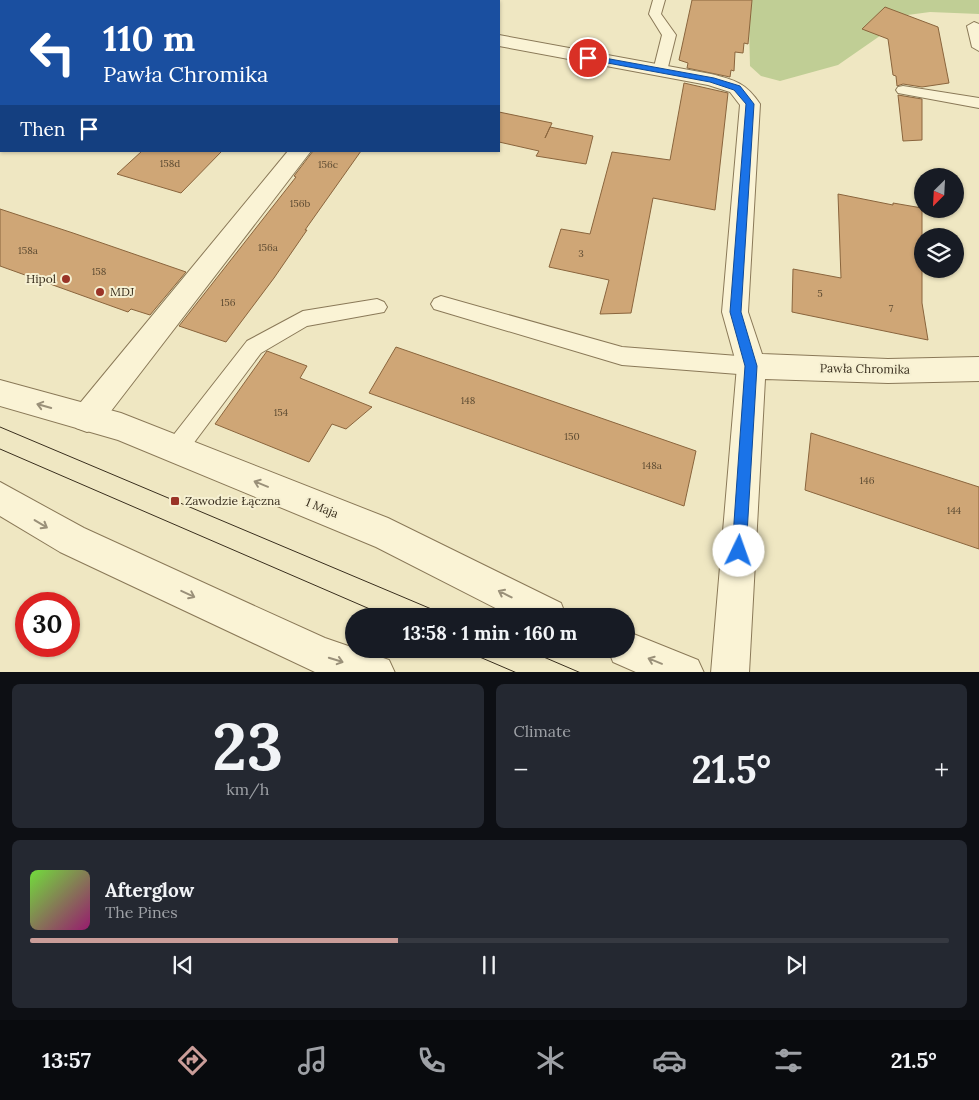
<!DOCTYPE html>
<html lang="en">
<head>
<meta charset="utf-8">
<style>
  body { margin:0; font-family:Lora,serif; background:#242831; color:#f1f3f6; height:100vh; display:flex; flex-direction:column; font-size:19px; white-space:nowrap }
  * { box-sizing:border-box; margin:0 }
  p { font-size:16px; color:#9ea1a6 }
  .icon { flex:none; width:28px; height:28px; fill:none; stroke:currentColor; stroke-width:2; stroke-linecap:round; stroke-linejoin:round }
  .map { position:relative; height:672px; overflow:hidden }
  .side { display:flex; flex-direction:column; gap:12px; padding:12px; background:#0d0f14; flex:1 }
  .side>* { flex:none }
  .hud { position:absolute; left:0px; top:0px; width:500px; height:152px; box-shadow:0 1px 4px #0004; background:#1a4fa0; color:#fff; overflow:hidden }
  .needle { width:32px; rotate:204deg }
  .tools { position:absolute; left:914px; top:168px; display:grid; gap:10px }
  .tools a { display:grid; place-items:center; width:50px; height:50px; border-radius:50%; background:#171b24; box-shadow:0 1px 4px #0004; font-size:25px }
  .speed { position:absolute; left:15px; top:592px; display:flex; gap:10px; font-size:25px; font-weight:700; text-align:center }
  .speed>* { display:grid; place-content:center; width:65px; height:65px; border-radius:50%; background:#171b24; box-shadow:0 1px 4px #0004; line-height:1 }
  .speed .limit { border:8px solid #d22; background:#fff; color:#111 }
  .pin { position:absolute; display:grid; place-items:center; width:42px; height:42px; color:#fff; margin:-21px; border:2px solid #fff; border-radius:50%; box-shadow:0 1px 5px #0007 }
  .me { position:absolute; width:55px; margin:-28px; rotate:3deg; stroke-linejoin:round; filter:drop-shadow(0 0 4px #0008) }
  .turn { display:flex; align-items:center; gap:18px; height:105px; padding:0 20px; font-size:22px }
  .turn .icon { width:65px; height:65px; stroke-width:2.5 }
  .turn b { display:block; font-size:35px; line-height:42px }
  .then { display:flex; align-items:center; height:48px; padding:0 20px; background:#0003; gap:10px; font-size:19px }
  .big { font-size:38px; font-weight:700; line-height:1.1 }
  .side .widget { flex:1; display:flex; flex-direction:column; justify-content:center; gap:8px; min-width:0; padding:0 18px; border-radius:8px; background:#242831 }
  .side .dial { align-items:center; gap:0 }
  .dial b { font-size:65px; line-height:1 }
  .song { display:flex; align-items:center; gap:15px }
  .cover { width:60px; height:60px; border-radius:8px; background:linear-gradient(135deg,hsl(100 70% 55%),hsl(320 70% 35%)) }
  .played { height:5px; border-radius:2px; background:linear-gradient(90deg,#ca9d99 40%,#363941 40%) }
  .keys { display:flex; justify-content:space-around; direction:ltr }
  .heat { display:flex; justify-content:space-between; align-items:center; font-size:28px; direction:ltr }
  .side .tiles { flex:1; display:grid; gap:12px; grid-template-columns:1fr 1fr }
  .widget:last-child { grid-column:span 2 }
  .trip { position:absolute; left:345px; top:608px; width:290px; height:50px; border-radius:25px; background:#171b24; box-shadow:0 1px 4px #0004; font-weight:700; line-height:50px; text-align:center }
  .tab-bar { display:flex; height:80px; justify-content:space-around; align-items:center; background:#090b0e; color:#9ea1a6 }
  .tab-bar .icon { width:35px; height:35px }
  .tab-bar .selected { color:#ca9d99 }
  .tab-bar b { font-size:22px; color:#f1f3f6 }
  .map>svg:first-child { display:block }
  .green { fill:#c0ce95 }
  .building { fill:#cfa676; stroke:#8a653d }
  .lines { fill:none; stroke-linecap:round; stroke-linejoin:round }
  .service-casing { stroke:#8a7958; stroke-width:2 }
  .minor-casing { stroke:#8a7958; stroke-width:2 }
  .tertiary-casing { stroke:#8a7958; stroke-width:2 }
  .service { fill:#faf3d5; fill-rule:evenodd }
  .minor { fill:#faf3d5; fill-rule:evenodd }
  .tertiary { fill:#faf3d5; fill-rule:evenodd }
  .tram { stroke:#392e1d; stroke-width:1 }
  .oneway { stroke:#9a9079 }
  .route { fill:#1a73e8; stroke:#114b97 }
  .poi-dot { fill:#9a3427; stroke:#f6f0d2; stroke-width:2 }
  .labels { text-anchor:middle; stroke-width:4; stroke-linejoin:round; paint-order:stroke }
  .number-label { font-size:10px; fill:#5e4c33 }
  .poi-label { font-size:12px; fill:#392e1d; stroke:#f6f0d2; text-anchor:start }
  .street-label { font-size:12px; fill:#392e1d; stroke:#f6f0d2 }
</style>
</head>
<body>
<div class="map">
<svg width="979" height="673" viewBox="0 0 979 673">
  <rect width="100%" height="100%" fill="#efe7c2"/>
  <!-- green -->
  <path class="green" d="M752 0H979V14L930 12 900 16 887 31 838 65 780 81 761 76 750 66 749 27Z"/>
  <!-- building -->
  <path class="building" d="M692 0H752L748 44 744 43 743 53 735 52 734 71 731 70 730 77 687 68 688 63 679 60Z
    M885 7 938 27 949 83 922 87 903 84 897 86 896 76 893 75 888 39 862 29Z
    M684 83 728 93 715 210 653 198 631 313 600 314 609 280 549 267 561 229 590 234 612 152 670 160Z
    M898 95 922 99V140L903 141Z
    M499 112 552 123 545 138 550 127 593 136 586 164 536 156 539 151 499 142Z
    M142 151H222L181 193 117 174Z
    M313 151H361L305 230H307L274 278 226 342 179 326 296 177 294 176Z
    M838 194 893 205V203L922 208V303L928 340 792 312 793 269 841 278Z
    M0 209 73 233 186 272 150 315 131 309 128 312 0 266Z
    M396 347 696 451 684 506 369 393Z
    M267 351 307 366 300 378 372 407 346 429 332 424 309 462 215 424Z
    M811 433 979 487V549L805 490Z"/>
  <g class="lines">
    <!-- service casing -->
    <g class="service-casing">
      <path id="service" d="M653 0H665L661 14 676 35 667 71 660 75 653 71 662 35 649 14Z
        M974 22 979 24V51L972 47 967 26Z
        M903 86 979 98V108L898 93 896 90 898 87Z
        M441 296 622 347 751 357 758 360 761 366 758 372 751 375 622 365 434 309 431 304 434 299Z
        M377 299 384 302 387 307 384 312 307 326 261 353 184 456 176 460 168 456 165 449 168 442 247 341 303 311Z"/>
    </g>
    <!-- minor casing -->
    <g class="minor-casing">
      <path id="minor" d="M499 35 711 74C735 80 746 83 760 104L748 312 762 354 888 359 979 357V381L888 383 765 379 749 673H711L737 366 722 312 740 105 730 92 708 85 499 46Z
        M1 118V132L0 133V119Z
        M288 151H311L98 428 87 432 76 428 72 418 76 408Z"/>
    </g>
    <!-- tertiary casing -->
    <g class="tertiary-casing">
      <path id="tertiary" d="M0 380 121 413 388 518 561 603 566 616H511L376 547 118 440 0 406Z
        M0 482 84 528 226 593 325 638 389 660 395 673H317L60 552 0 516Z
        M626 631 698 660 704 673H638L613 662 608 649H626Z"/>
    </g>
    <!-- service -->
    <use href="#service" class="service"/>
    <!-- minor -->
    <use href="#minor" class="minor"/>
    <!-- tertiary -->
    <use href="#tertiary" class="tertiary"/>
    <!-- tram -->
    <path class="tram" d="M0 427 448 616
      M0 449 386 616
      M461 649 517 673
      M525 649 581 673"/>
  </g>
  <!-- one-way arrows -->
  <defs><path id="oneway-shaft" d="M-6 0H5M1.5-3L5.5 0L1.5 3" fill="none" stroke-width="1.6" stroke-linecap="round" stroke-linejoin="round" transform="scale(1.25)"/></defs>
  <g class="oneway">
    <use href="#oneway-shaft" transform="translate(44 406) rotate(-164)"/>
    <use href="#oneway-shaft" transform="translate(261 484) rotate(-158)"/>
    <use href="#oneway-shaft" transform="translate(41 524) rotate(31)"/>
    <use href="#oneway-shaft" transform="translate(188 594) rotate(25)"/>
    <use href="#oneway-shaft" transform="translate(505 594) rotate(-153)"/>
    <use href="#oneway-shaft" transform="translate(336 660) rotate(17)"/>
    <use href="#oneway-shaft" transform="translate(655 661) rotate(-158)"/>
  </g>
  <!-- route -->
  <path class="route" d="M588 55 714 78 740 86 754 104 741 312 757 366 746 551 744 556 739 558 734 556 732 551 745 366 730 312 746 104 734 90 710 82 586 59V56Z"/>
  <!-- markers -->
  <g class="poi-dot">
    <circle cx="66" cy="279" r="5"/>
    <circle cx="100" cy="292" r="5"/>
    <rect x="170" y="496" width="10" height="10" rx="2.5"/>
  </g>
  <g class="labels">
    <!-- number labels -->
    <g class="number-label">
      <text x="170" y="167">158d</text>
      <text x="328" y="168">156c</text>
      <text x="300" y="207">156b</text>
      <text x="268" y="251">156a</text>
      <text x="28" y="254">158a</text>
      <text x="581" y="257">3</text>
      <text x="99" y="275">158</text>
      <text x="820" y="297">5</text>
      <text x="228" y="306">156</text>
      <text x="891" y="312">7</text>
      <text x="468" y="404">148</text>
      <text x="281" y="416">154</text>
      <text x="572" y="440">150</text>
      <text x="652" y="469">148a</text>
      <text x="867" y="484">146</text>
      <text x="954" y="514">144</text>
    </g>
    <!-- poi labels -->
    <g class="poi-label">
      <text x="56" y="283" text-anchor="end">Hipol</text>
      <text x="110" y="296">MDJ</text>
      <text x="185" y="505">Zawodzie Łączna</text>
    </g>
    <!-- street labels -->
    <g class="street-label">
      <text transform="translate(865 369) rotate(1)" y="4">Pawła Chromika</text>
      <text transform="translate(322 508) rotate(22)" y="4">1 Maja</text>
    </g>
  </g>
</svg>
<div class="tools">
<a><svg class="needle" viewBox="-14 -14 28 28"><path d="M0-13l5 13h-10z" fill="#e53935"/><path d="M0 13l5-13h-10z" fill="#9ea1a6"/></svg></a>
<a><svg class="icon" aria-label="layers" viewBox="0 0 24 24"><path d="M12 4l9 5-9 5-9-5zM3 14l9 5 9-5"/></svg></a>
</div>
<div class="speed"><div class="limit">30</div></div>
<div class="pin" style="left:588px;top:58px;background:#d93025"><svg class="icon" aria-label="arrive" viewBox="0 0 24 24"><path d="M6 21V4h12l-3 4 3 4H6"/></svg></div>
<svg class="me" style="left:739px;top:551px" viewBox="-20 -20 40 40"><circle r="19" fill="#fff"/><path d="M0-13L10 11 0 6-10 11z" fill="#1a73e8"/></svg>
<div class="trip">13:58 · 1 min · 160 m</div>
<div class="hud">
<div class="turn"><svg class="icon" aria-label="left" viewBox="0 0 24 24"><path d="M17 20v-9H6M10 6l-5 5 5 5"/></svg><div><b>110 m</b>Pawła Chromika</div></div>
<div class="then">Then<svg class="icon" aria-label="arrive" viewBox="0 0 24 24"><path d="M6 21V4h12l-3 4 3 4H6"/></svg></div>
</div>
</div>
<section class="side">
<div class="tiles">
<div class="widget dial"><b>23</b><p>km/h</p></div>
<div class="widget"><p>Climate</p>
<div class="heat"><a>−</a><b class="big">21.5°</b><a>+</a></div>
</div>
<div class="widget">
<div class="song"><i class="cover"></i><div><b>Afterglow</b><p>The Pines</p></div></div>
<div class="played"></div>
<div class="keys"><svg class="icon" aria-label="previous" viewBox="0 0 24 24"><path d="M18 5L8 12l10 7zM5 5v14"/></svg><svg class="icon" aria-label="pause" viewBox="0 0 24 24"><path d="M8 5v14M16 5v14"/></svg><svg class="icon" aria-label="next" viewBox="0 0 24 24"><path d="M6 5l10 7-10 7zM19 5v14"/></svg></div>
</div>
</div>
</section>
<nav class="tab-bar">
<b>13:57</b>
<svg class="icon selected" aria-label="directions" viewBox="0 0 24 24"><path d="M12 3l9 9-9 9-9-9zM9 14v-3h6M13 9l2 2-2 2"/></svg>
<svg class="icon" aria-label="music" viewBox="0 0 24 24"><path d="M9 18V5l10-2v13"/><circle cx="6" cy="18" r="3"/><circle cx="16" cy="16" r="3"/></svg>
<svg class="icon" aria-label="phone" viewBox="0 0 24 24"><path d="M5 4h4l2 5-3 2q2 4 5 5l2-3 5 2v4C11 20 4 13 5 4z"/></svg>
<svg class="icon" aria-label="climate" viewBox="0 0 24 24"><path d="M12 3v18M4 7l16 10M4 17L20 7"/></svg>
<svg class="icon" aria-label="car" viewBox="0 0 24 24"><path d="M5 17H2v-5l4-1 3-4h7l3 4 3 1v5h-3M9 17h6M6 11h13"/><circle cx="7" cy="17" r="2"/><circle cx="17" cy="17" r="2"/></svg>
<svg class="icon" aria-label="filters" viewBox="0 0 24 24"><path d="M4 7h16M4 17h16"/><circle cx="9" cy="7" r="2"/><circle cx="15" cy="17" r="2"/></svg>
<b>21.5°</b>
</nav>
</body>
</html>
